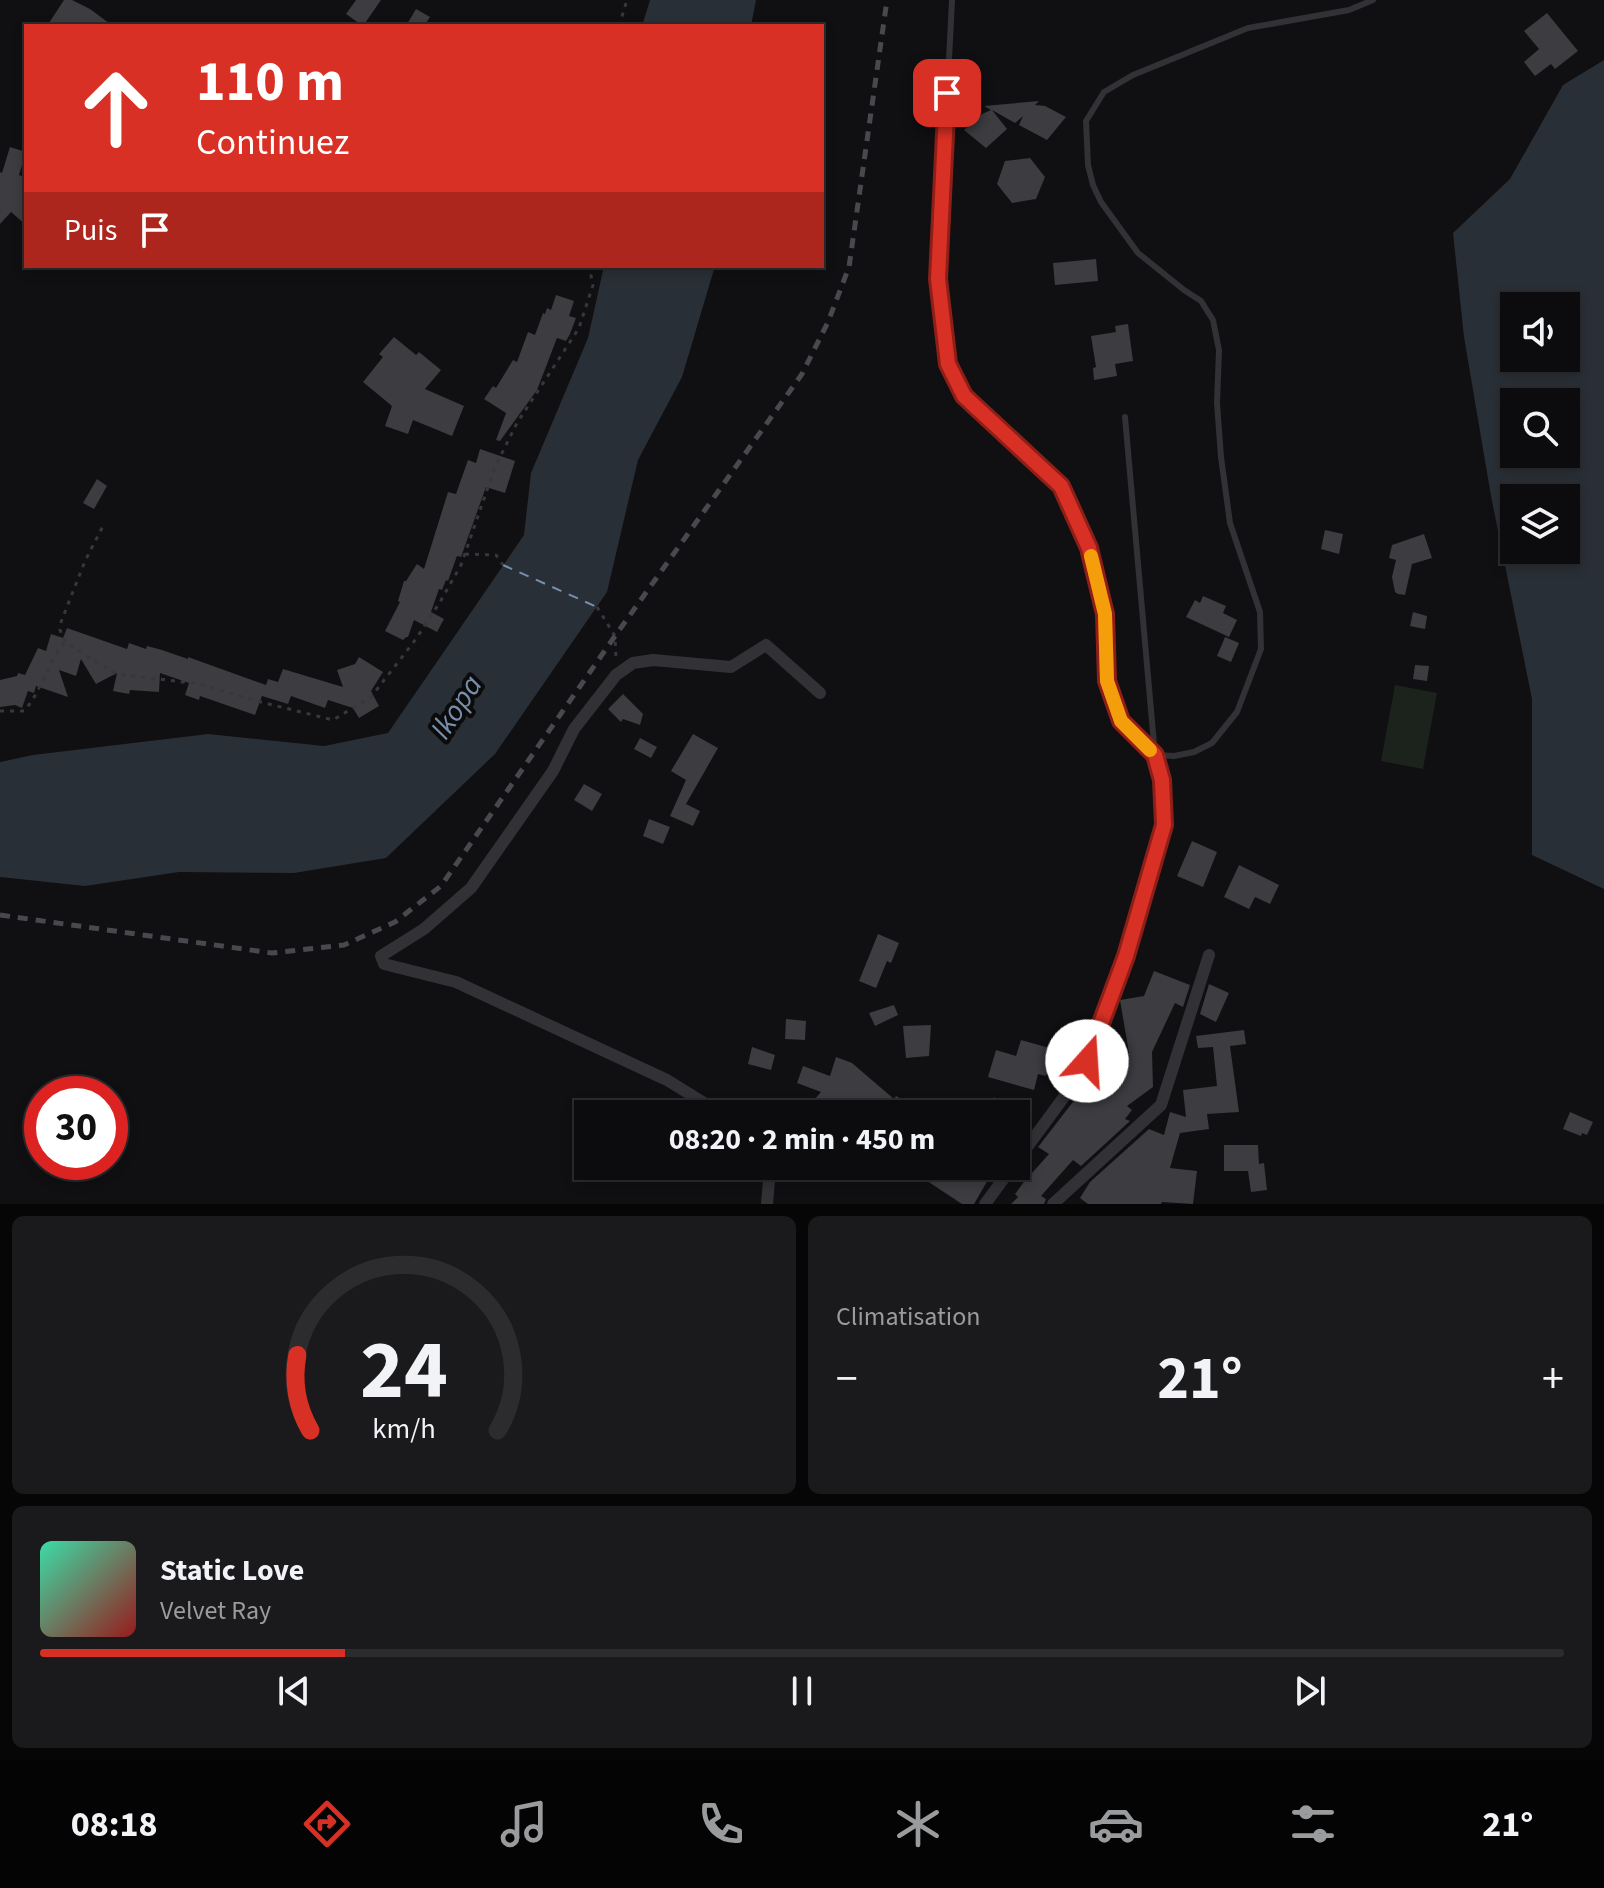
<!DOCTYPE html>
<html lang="fr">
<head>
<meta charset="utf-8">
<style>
  body { margin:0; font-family:"Source Sans 3",sans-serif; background:#1a191b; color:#f1f3f6; height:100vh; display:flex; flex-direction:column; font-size:30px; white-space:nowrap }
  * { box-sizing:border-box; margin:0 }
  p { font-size:26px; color:#9a9b9d }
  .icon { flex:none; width:44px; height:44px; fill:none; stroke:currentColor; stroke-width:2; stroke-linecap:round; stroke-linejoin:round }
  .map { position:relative; height:1204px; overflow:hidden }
  .details { display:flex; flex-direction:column; gap:12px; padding:12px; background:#070607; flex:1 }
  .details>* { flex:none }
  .guide { position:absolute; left:24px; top:24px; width:800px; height:244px; border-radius:0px; box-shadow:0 4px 12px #0003,0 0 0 2px #2c2b2e; background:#d93025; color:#fff; overflow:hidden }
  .controls { position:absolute; left:1500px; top:292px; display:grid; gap:16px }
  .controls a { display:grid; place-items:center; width:80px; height:80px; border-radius:0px; background:#0c0b0d; box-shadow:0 4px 12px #0003,0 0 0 2px #2c2b2e; font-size:40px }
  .speed { position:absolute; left:24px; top:1076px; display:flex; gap:16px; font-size:40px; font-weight:700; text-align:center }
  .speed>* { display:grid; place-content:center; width:104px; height:104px; border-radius:50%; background:#0c0b0d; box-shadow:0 4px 12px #0003,0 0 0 2px #2c2b2e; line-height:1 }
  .speed .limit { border:12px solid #d22; background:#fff; color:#111 }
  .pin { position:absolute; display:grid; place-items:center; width:68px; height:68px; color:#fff; margin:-34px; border-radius:16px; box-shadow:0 4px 12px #0006 }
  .me { position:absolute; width:88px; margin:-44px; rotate:19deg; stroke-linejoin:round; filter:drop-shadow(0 0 6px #0008) }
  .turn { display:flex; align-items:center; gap:28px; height:168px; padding:0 40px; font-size:36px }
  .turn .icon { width:104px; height:104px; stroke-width:2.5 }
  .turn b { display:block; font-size:56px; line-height:68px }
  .then { display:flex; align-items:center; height:76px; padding:0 40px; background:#0003; gap:16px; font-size:30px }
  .big { font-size:60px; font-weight:700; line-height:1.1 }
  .details .card { flex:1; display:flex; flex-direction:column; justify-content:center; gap:12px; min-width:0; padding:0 28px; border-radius:12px; background:#1a191b }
  .details .dial { align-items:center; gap:0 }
  .dial svg { height:208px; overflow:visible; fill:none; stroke:#2c2b2e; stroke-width:7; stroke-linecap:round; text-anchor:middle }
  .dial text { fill:#f1f3f6; stroke:none }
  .song { display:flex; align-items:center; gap:24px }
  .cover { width:96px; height:96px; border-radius:12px; background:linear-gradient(135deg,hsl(160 70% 55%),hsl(0 70% 35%)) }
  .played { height:8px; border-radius:4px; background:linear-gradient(90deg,#d93025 20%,#2c2b2e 20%) }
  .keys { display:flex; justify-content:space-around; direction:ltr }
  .heat { display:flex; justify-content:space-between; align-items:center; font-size:44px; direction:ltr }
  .details .tiles { flex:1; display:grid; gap:12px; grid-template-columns:1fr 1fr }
  .card:last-child { grid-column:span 2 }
  .trip { position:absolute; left:574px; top:1100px; width:456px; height:80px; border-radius:0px; background:#0c0b0d; box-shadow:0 4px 12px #0003,0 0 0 2px #2c2b2e; font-weight:700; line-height:80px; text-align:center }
  .tab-bar { display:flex; height:128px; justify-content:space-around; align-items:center; background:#050405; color:#9a9b9d }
  .tab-bar .icon { width:56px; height:56px }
  .tab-bar .current { color:#d93025 }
  .tab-bar b { font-size:36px; color:#f1f3f6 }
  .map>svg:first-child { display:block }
  .green { fill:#1c231d }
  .water { fill:#292f36; fill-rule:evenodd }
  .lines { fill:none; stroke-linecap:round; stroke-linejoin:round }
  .ferry { stroke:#788fac; stroke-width:2; stroke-dasharray:10 8; stroke-linecap:butt }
  .building { fill:#3c3c41 }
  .path { stroke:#37383d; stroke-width:3; stroke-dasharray:4 6; stroke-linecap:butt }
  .lane { stroke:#313136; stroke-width:6 }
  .street { stroke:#313136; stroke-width:12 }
  .rail { stroke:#48494f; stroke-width:5; stroke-dasharray:10 8; stroke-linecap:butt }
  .route-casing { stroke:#8d1f18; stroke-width:20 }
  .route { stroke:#d93025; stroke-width:14 }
  .slow { stroke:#f59e0b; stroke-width:14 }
  .labels { text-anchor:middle; stroke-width:8; stroke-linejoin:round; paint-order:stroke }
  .water-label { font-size:30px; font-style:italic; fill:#788fac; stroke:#0b0b0c }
</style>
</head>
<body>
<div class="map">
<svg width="1604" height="1204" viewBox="0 0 1604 1204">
  <rect width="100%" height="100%" fill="#100f11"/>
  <!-- green -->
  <path class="green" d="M1395 685 1437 693 1423 769 1381 761Z"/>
  <!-- water -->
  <path class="water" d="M650 0H756L751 26H642Z
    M1604 60V889L1532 855V699L1491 496 1464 337 1453 233 1510 179 1563 85ZM1514 306H1566V358H1514ZM1514 402H1566V454H1514ZM1514 498H1566V550H1514Z
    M604 266H715L682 377 638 460 607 592 495 754 386 858 294 873 179 872 85 886 0 877V762L33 755 208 734 324 746 388 733 524 535 531 473 588 338Z"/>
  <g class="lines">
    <!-- ferry -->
    <path class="ferry" d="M503 565 597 607"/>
  </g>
  <!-- building -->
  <path class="building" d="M64 0H72L90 9 113 26H47Z
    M356 0H381L363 26 346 14Z
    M416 9 430 17 424 26H406Z
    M1547 13 1578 51 1555 69 1551 64 1535 76 1524 62 1539 49 1524 31Z
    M1039 101 1035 105 1045 106 1066 117 1047 140 1019 125 1023 116 1015 123 992 110 1007 129 986 148 964 130 982 114 991 110 984 106Z
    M10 147 26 152 19 175 26 178V225L11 212 0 224V172L2 173Z
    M1030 158 1045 177 1036 199 1012 203 997 184 1005 161Z
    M1096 259 1098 281 1055 285 1053 263Z
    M556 295 574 301 569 316 576 318 570 334 566 341 557 338 537 390 500 441 496 440 506 413 484 399 493 386 496 388 513 360 517 362 528 332 535 335 543 313 545 314 547 308 551 310Z
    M1128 324 1133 361 1115 364 1117 376 1094 380 1093 368 1096 367 1091 336 1116 332 1115 326Z
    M394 337 416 355 419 352 441 370 425 389 464 406 452 436 413 420 408 434 385 426 392 406 363 382 383 357 379 354Z
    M480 449 515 461 505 493 486 487 461 557 457 556 448 581 446 580 442 590 439 589 431 612 444 619 437 632 414 620 408 637H406L403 640 385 631 400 602 398 601 404 581H406L417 564 424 569 448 492 456 494 468 460 476 463Z
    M97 479 107 486 94 509 83 503Z
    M1325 530 1343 534 1339 554 1321 549Z
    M1424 534 1432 558 1412 564 1405 595 1398 594 1395 592 1392 577 1396 560 1389 558 1392 545Z
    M1203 596 1226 606 1223 613 1237 620 1229 637 1186 617 1195 600 1200 603Z
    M1413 612 1427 616 1425 629 1410 626Z
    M67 628 127 649 129 643 146 649 147 646 162 650 188 659V657L266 685 268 679 278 682 283 669 343 687 337 670 355 664 359 657 383 672 371 691 379 706 359 718 353 708 328 700 325 708 291 696 288 704 262 696 255 715 200 696 199 700 185 695 189 683 160 673 159 692 130 690 129 694 113 691 117 673 96 684 81 659 76 676 59 670 68 697 36 686 34 693 28 691 22 708 15 705 0 707V680L17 676 18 673 25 675 38 648 46 651 51 634 63 638Z
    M1225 637 1239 643 1231 662 1217 656Z
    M1415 665 1429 666 1427 681 1413 679Z
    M623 694 643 714 640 725 623 719 621 722 608 709Z
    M693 734 718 748 686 804 700 811 693 826 670 816 686 780 671 771Z
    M640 738 657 747 651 758 634 749Z
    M584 784 602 794 592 811 574 800Z
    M649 819 670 827 663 844 643 836Z
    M1192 841 1217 852 1203 887 1177 876Z
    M1239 865 1279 885 1270 904 1255 897 1249 909 1224 897Z
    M878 934 899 943 891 963 887 961 876 988 859 981Z
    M1154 971 1190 985 1183 1007 1175 1003 1152 1052 1153 1087 1127 1106 1132 1110 1125 1119 1130 1121 1081 1166 1073 1160 1041 1196 1046 1199 1044 1204H1011L1018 1197 1015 1194 1023 1183 1049 1154 1038 1147 1076 1098 1095 1065 1129 1053 1120 1000 1144 996Z
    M1209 984 1229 993 1216 1022 1200 1014Z
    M894 1005 898 1015 875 1026 869 1013Z
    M786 1019 806 1021 805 1040 785 1039Z
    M931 1025 929 1056 906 1058 903 1026Z
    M1244 1030 1246 1044 1230 1046 1239 1112 1207 1114 1209 1129 1180 1133 1170 1168 1197 1171 1193 1204 1162 1202 1161 1204H1088L1080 1198 1090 1182 1149 1129 1164 1135 1170 1112 1186 1117 1183 1090 1217 1086 1213 1047 1198 1048 1196 1036Z
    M1021 1040 1053 1049 1046 1076 1038 1074 1034 1090 988 1077 996 1050 1016 1056Z
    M752 1047 775 1055 771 1070 748 1064Z
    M836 1057 852 1063 894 1099 896 1096 912 1105 908 1112 910 1114H853L842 1108 838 1114H802L821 1092 797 1083 803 1066 830 1076Z
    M994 1097 1018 1114H994L987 1110Z
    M1570 1112 1593 1122 1587 1135 1582 1133 1581 1136 1563 1129Z
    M1224 1145H1258L1259 1164 1264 1163 1267 1190 1251 1192 1248 1171H1224Z
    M955 1166H996L974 1204H962L915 1173 918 1167 947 1180Z"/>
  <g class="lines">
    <!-- path -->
    <path class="path" d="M619 26 627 0
      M465 554 496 555 503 565
      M597 607 615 636 616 659
      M65 642 60 630 61 622 85 561 104 524
      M0 711H24C42 691 46 664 65 642L116 674 200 684 249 699 333 720 371 697 416 639 440 602 461 565 495 467 517 423 579 328 593 285 589 266"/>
    <!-- lane -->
    <path class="lane" d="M952 0 938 279 948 364 964 396 1061 486 1089 548 1105 614 1107 681 1121 721 1155 755 1162 780 1164 824
      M1125 417 1155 755 1174 756 1194 752 1212 743 1237 712 1261 649 1260 612 1230 523 1221 457 1217 403 1219 350 1213 320 1201 301 1184 290 1138 253 1101 202 1093 185 1088 165 1086 121 1104 92 1133 75 1248 28 1349 10 1373 0"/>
    <!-- street -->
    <path class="street" d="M722 1114 667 1080 456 982 384 964 381 956 424 929 471 888 553 771 574 729 616 675 633 663 653 660 731 667 766 645 820 693
      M1016 1162 1064 1097 1087 1061 1126 956 1164 825
      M764 1166 769 1180 767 1204
      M985 1204 1013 1166
      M1053 1204 1161 1105 1209 955"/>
    <!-- rail -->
    <path class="rail" d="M0 915 272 953 344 945 395 922 441 886 615 636 802 374 828 322 849 267 887 0"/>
  </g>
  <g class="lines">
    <!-- route casing -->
    <g class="route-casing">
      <path id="route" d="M947 93 938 279 948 364 964 396 1061 486 1089 548 1105 614 1107 681 1121 721 1155 755 1162 780 1164 825 1126 956 1087 1061"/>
    </g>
    <!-- route -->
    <use href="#route" class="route"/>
    <!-- slow -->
    <path class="slow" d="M1091 556 1105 614 1107 681 1121 721 1150 750"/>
  </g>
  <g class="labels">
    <!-- water labels -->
    <g class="water-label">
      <text transform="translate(456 707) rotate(-57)" y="10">Ikopa</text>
    </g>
  </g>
</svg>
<div class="controls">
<a><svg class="icon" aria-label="sound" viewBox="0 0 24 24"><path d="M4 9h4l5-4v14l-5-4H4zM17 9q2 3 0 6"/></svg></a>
<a><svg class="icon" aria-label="search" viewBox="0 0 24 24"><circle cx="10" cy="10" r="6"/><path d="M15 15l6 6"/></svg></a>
<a><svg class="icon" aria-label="layers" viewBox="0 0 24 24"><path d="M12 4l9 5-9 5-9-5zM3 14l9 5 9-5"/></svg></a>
</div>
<div class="speed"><div class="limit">30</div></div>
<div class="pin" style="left:947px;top:93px;background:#d93025"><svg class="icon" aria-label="arrive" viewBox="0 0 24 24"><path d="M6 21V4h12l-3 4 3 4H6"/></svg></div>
<svg class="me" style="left:1087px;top:1061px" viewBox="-20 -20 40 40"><circle r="19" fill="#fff"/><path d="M0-13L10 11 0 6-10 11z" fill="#d93025"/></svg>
<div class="trip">08:20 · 2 min · 450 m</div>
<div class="guide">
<div class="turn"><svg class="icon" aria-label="ahead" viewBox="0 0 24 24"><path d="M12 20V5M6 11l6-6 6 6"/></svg><div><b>110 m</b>Continuez</div></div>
<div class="then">Puis<svg class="icon" aria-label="arrive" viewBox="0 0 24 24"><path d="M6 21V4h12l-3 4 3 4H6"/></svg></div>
</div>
</div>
<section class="details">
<div class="tiles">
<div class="card dial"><svg viewBox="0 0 100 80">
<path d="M14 69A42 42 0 1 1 86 69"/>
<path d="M14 69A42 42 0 0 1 9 40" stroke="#d93025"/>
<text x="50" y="56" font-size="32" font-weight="700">24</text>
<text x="50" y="72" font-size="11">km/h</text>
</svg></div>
<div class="card"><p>Climatisation</p>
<div class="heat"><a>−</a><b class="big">21°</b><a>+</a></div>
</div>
<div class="card">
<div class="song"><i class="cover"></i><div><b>Static Love</b><p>Velvet Ray</p></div></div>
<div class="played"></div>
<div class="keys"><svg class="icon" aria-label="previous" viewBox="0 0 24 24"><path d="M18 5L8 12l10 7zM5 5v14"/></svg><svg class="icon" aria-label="pause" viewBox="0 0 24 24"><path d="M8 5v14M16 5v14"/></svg><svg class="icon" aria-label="next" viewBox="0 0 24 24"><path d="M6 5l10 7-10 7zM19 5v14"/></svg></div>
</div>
</div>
</section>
<nav class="tab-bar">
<b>08:18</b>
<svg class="icon current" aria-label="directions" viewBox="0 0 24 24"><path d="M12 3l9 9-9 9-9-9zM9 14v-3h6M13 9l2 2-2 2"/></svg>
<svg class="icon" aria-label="music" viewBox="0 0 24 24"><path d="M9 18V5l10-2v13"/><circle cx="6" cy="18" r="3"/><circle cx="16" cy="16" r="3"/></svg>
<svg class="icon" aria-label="phone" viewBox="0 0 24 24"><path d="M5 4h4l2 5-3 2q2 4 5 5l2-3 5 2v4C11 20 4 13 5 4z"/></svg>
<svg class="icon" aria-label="climate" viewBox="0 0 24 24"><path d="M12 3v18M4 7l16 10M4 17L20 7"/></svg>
<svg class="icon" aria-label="car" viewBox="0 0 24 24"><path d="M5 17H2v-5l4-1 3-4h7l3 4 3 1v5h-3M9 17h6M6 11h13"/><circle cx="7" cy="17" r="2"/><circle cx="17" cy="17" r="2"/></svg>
<svg class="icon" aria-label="filters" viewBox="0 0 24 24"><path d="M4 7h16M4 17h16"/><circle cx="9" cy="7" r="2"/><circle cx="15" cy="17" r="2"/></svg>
<b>21°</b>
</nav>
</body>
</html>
